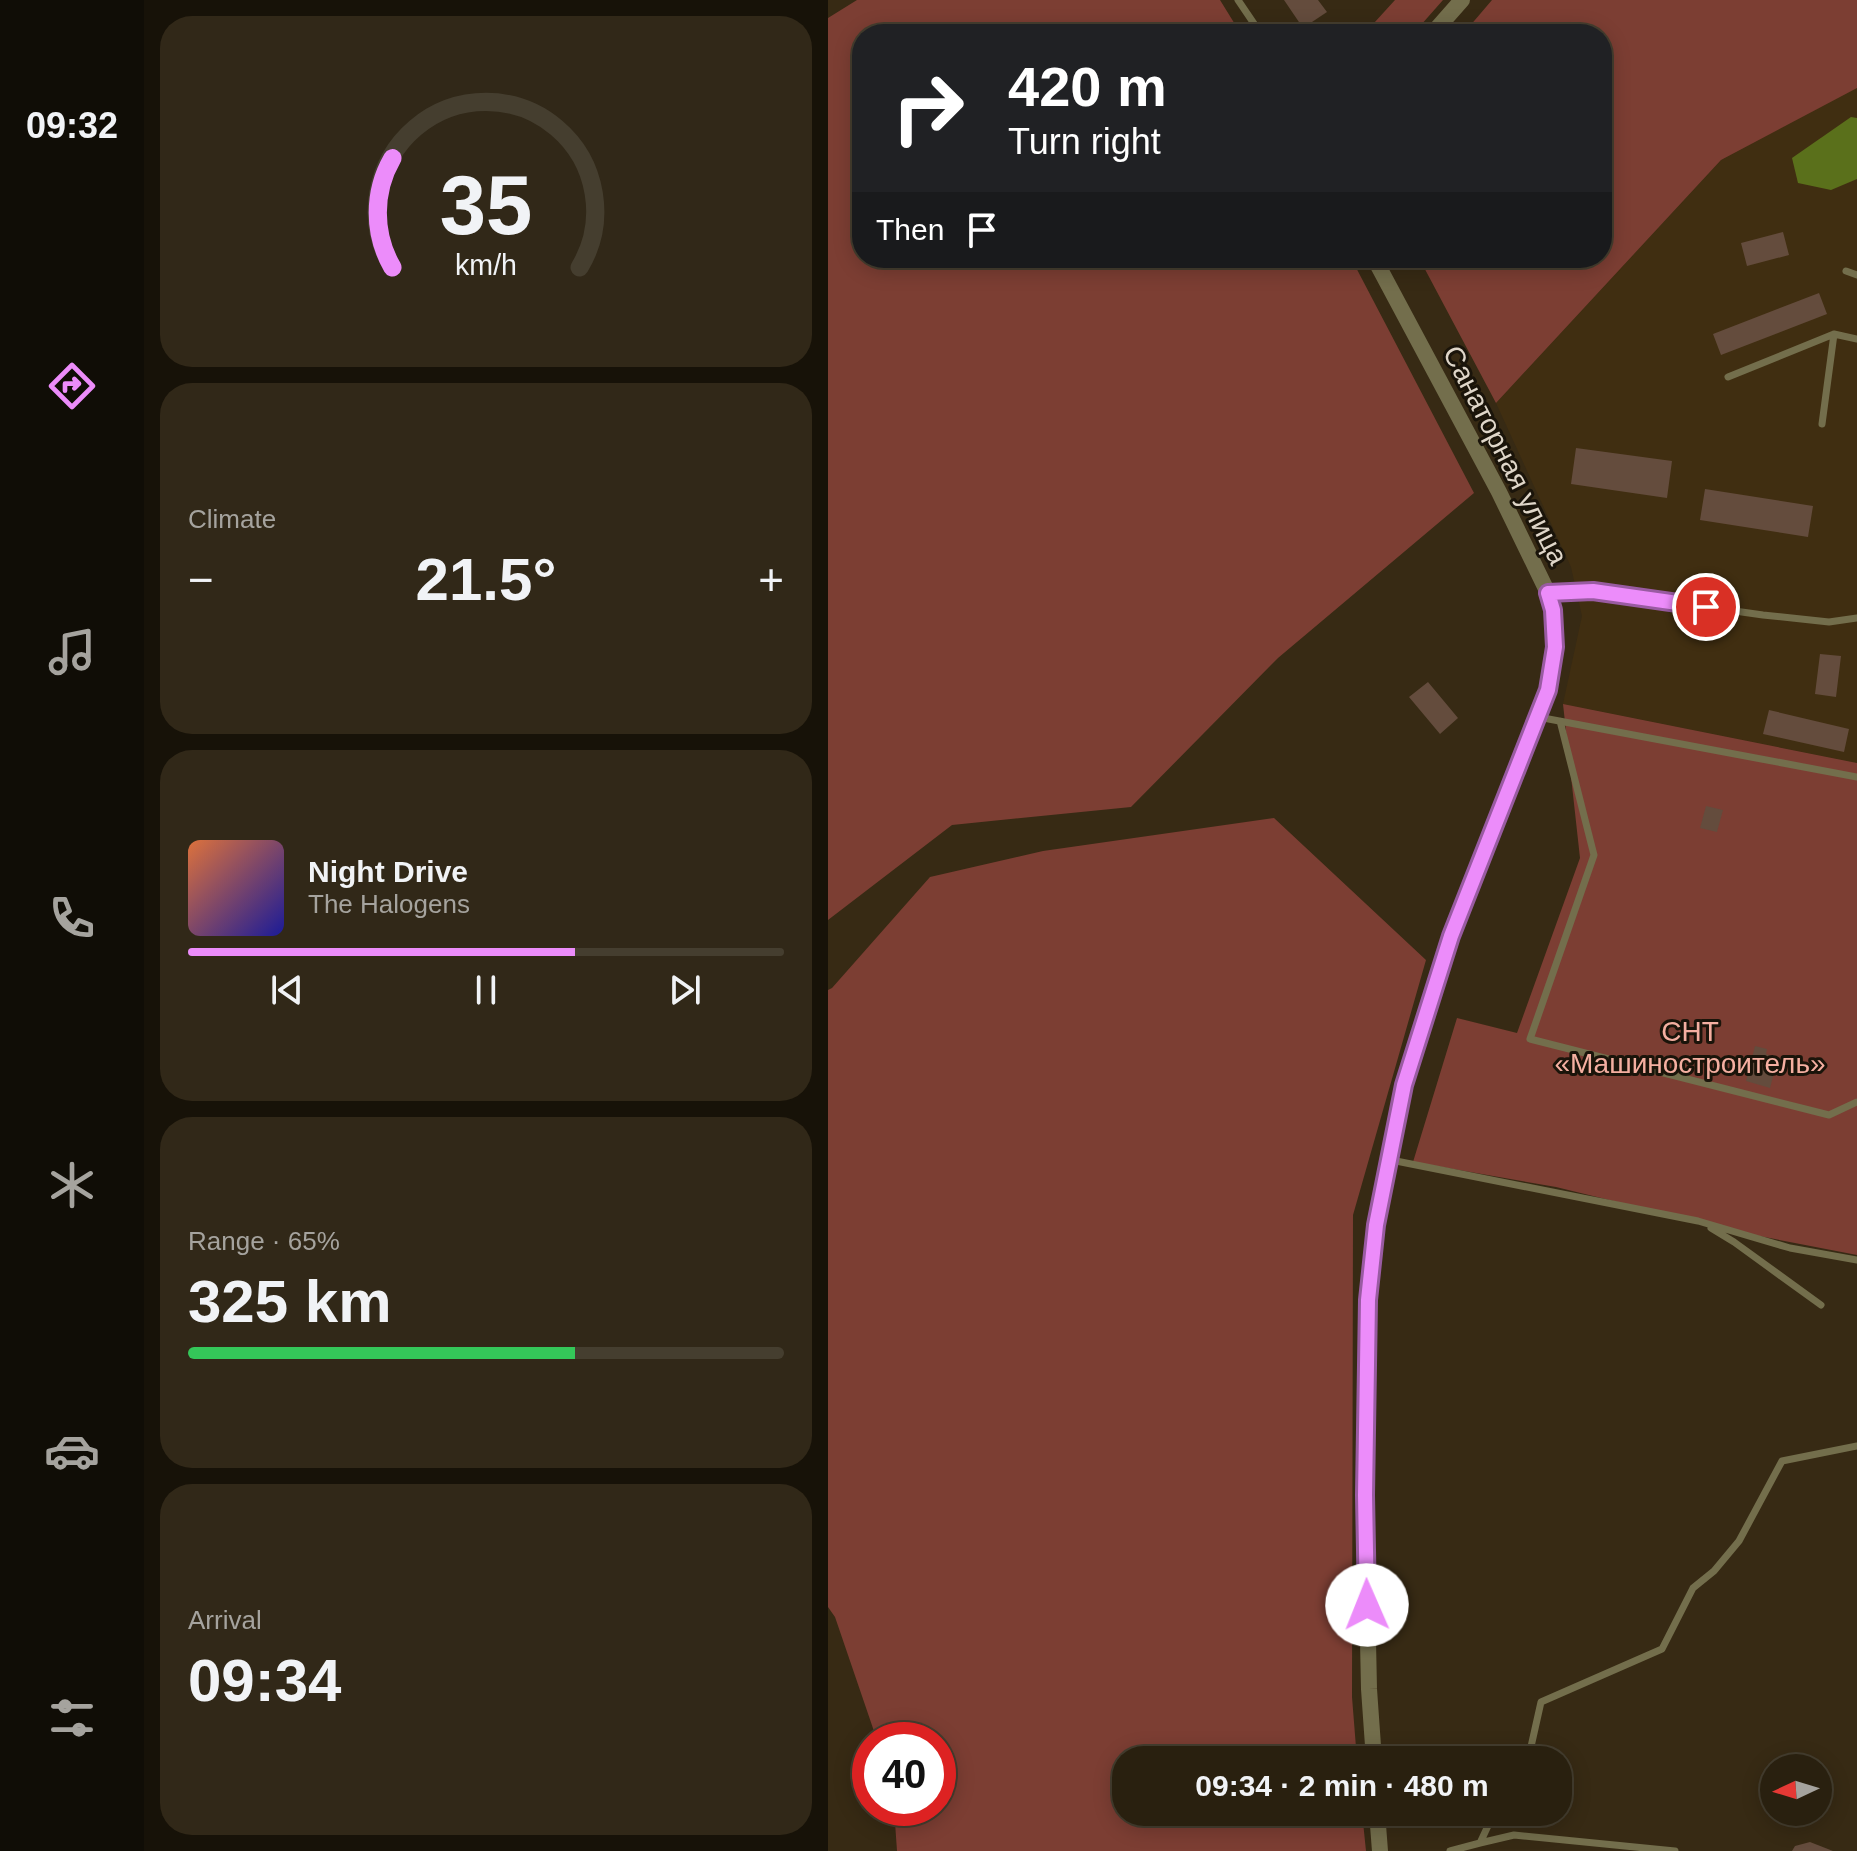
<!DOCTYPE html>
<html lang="en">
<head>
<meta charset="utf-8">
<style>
  body { margin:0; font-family:Arial,sans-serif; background:#312818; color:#f1f3f6; height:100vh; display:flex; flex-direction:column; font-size:30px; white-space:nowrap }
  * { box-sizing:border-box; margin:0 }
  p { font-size:26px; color:#a5a39e }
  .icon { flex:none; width:44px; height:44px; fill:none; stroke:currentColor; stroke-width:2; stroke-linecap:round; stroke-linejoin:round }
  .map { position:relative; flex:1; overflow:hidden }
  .sheet { display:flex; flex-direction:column; gap:16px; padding:16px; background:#171208; width:684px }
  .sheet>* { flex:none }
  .guide { position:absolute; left:24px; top:24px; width:760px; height:244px; border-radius:32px; box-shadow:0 4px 20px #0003,0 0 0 2px #453e2f; background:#202124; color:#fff; overflow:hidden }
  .needle { width:52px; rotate:266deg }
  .tools { position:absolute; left:932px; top:1754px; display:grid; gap:16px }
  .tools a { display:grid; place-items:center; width:72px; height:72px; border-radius:50%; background:#29200f; box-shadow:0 4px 20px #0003,0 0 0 2px #453e2f; font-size:40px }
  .speed { position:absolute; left:24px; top:1722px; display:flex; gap:16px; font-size:40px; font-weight:700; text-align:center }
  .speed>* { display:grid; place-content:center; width:104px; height:104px; border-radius:50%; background:#29200f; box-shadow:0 4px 20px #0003,0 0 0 2px #453e2f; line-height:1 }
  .speed .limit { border:12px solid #d22; background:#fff; color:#111 }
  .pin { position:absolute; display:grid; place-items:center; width:68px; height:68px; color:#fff; margin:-34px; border:4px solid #fff; border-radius:50%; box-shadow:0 2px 8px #0007 }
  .me { position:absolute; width:88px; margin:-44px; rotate:359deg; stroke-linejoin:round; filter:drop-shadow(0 0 6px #0008) }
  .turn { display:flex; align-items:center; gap:28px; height:168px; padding:0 24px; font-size:36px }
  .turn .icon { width:104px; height:104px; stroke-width:2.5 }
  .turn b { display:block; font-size:56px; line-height:68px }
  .then { display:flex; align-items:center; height:76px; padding:0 24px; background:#0003; gap:16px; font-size:30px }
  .big { font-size:60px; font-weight:700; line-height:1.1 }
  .sheet .tile { flex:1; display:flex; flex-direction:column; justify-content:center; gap:12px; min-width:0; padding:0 28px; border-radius:32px; background:#312818 }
  .sheet .dial { align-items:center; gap:0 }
  .dial svg { height:208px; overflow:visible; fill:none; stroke:#453e2f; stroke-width:7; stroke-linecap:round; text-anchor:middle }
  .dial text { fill:#f1f3f6; stroke:none }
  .song { display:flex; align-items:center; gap:24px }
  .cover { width:96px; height:96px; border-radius:12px; background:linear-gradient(135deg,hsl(20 70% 55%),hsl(240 70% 35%)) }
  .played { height:8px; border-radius:4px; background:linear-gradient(90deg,#ec8cfa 65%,#453e2f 65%) }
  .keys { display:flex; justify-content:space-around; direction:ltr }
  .heat { display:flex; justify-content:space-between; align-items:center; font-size:44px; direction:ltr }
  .charge { height:12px; border-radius:6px; background:linear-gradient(90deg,#34c759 65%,#453e2f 0) }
  .trip { position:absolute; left:284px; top:1746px; width:460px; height:80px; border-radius:32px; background:#29200f; box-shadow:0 4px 20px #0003,0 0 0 2px #453e2f; font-weight:700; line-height:80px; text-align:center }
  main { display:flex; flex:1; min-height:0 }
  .dock { display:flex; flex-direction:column; width:144px; justify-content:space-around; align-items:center; background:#100d06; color:#a5a39e }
  .dock .icon { width:56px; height:56px }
  .dock .current { color:#ec8cfa }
  .dock b { font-size:36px; color:#f1f3f6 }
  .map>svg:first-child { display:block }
  .built { fill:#402e11 }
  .green { fill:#7c3e33 }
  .water { fill:#5a701b }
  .building { fill:#644c3d }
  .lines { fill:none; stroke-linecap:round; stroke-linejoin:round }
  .service { stroke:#736e4c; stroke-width:7 }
  .tertiary { stroke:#736e4c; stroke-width:16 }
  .route-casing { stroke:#995ba2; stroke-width:20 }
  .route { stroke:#ec8cfa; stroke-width:14 }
  .labels { text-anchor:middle; stroke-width:6; stroke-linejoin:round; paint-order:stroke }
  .street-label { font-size:28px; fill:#dfd6c9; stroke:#1a140a }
  .park-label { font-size:28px; fill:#f5afa1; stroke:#1a140a }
</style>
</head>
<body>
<main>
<nav class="dock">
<b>09:32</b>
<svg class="icon current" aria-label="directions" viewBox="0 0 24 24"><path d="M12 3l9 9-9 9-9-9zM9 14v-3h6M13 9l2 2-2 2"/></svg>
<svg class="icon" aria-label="music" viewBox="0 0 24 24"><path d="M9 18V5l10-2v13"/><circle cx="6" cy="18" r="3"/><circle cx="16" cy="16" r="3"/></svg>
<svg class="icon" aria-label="phone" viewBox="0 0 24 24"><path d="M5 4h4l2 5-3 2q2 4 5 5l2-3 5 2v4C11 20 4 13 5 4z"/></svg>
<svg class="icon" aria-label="climate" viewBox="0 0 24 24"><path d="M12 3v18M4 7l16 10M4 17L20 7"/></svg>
<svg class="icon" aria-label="car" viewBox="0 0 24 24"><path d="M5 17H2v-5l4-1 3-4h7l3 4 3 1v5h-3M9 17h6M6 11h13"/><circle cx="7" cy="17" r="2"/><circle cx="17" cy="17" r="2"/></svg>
<svg class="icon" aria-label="filters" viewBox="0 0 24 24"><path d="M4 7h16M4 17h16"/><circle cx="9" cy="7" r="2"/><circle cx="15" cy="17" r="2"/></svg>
</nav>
<section class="sheet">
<div class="tile dial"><svg viewBox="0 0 100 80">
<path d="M14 69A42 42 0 1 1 86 69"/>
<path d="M14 69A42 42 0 0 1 14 27" stroke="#ec8cfa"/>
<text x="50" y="56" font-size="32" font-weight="700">35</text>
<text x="50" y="72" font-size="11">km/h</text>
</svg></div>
<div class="tile"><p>Climate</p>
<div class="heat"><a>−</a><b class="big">21.5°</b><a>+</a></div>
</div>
<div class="tile">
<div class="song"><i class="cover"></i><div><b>Night Drive</b><p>The Halogens</p></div></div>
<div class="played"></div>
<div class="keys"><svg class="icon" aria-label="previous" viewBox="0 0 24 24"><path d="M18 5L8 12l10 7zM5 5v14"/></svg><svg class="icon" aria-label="pause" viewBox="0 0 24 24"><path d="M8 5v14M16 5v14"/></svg><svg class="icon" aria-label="next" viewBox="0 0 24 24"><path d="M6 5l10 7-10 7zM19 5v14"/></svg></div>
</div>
<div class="tile"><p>Range · 65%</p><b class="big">325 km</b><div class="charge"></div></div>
<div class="tile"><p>Arrival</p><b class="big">09:34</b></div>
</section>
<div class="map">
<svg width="1029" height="1851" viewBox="0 0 1029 1851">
  <rect width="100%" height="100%" fill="#372a14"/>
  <!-- built -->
  <path class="built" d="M1027 88H1029V763L735 704 754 616 743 567 668 403 893 160Z"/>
  <!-- green -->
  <path class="green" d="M29 0H392L413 34H34V258H523L646 493 450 658 303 807 124 825 0 920V18Z
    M567 0H615L585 34H536Z
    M664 0H1029V88L893 160 668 403 591 258H774V34H635Z
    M735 704 1029 763V1255L921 1234 728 1187 585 1162 629 1018 689 1033 752 858Z
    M446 818 598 960 525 1215 524 1697 529 1760H298V1812H534L538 1851H69L66 1808H110V1740H49L7 1617 0 1607V990L4 988 102 877 215 851Z"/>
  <!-- water -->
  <path class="water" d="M1023 117 1029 118V179L1003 190 970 183 964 158Z"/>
  <!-- building -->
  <path class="building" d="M456 0H490L499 12 475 28Z
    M955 232 961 255 919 266 913 243Z
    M991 293 999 314 893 355 885 334Z
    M748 448 844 461 839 498 743 484Z
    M877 489 985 506 980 537 872 520Z
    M992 654 1013 656 1008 697 987 694Z
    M600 682 630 718 612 734 581 697Z
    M941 710 1021 729 1016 752 935 734Z
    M878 806 895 810 889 832 872 828Z
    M927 1046 939 1049 938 1054 950 1058 942 1088 918 1081Z
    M982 1842 1005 1851H964L967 1846Z"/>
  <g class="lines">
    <!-- service -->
    <path class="service" d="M410 0 433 34
      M1018 271 1029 275
      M900 377 1006 334
      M994 424 1006 334 1029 339
      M722 593 765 591 935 615 1001 622 1029 618
      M710 717 1029 777
      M732 721 766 855 702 1039 1001 1115 1029 1102
      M563 1160 870 1221 962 1248 1029 1260
      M883 1228 906 1242 993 1305
      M700 1760 713 1702 834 1649 865 1588 886 1571 911 1541 954 1461 1029 1446
      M652 1843 686 1835 847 1851
      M622 1851 652 1843 665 1815 668 1812"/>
    <!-- tertiary -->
    <path class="tertiary" d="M604 34 634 0
      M546 1760 541 1689 537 1495 540 1300 548 1225 576 1085 623 936 720 690 727 647 725 610 720 593 671 492 546 258
      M549 1812 552 1851"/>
  </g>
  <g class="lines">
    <!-- route casing -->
    <g class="route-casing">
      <path id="route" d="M539 1605 537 1495 540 1300 548 1225 576 1085 623 936 720 690 727 647 725 610 720 593 765 591 878 607"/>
    </g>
    <!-- route -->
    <use href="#route" class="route"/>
  </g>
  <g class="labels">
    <!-- street labels -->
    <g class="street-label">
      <text transform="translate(678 455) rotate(63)" y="10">Санаторная улица</text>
    </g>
    <!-- park labels -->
    <g class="park-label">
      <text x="862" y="1041">СНТ<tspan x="862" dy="32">«Машиностроитель»</tspan></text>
    </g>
  </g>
</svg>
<div class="tools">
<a><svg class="needle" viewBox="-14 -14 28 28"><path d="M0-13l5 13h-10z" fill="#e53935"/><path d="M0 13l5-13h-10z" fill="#a5a39e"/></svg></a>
</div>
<div class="speed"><div class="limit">40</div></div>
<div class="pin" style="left:878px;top:607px;background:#d93025"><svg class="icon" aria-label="arrive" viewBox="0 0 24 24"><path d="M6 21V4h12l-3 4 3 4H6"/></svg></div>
<svg class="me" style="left:539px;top:1605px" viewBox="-20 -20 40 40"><circle r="19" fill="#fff"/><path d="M0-13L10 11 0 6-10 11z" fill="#ec8cfa"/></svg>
<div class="trip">09:34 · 2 min · 480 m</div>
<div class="guide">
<div class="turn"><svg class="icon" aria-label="right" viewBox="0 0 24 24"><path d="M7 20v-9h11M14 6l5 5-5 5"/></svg><div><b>420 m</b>Turn right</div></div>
<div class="then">Then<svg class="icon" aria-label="arrive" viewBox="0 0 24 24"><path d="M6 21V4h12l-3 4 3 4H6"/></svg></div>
</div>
</div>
</main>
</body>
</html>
